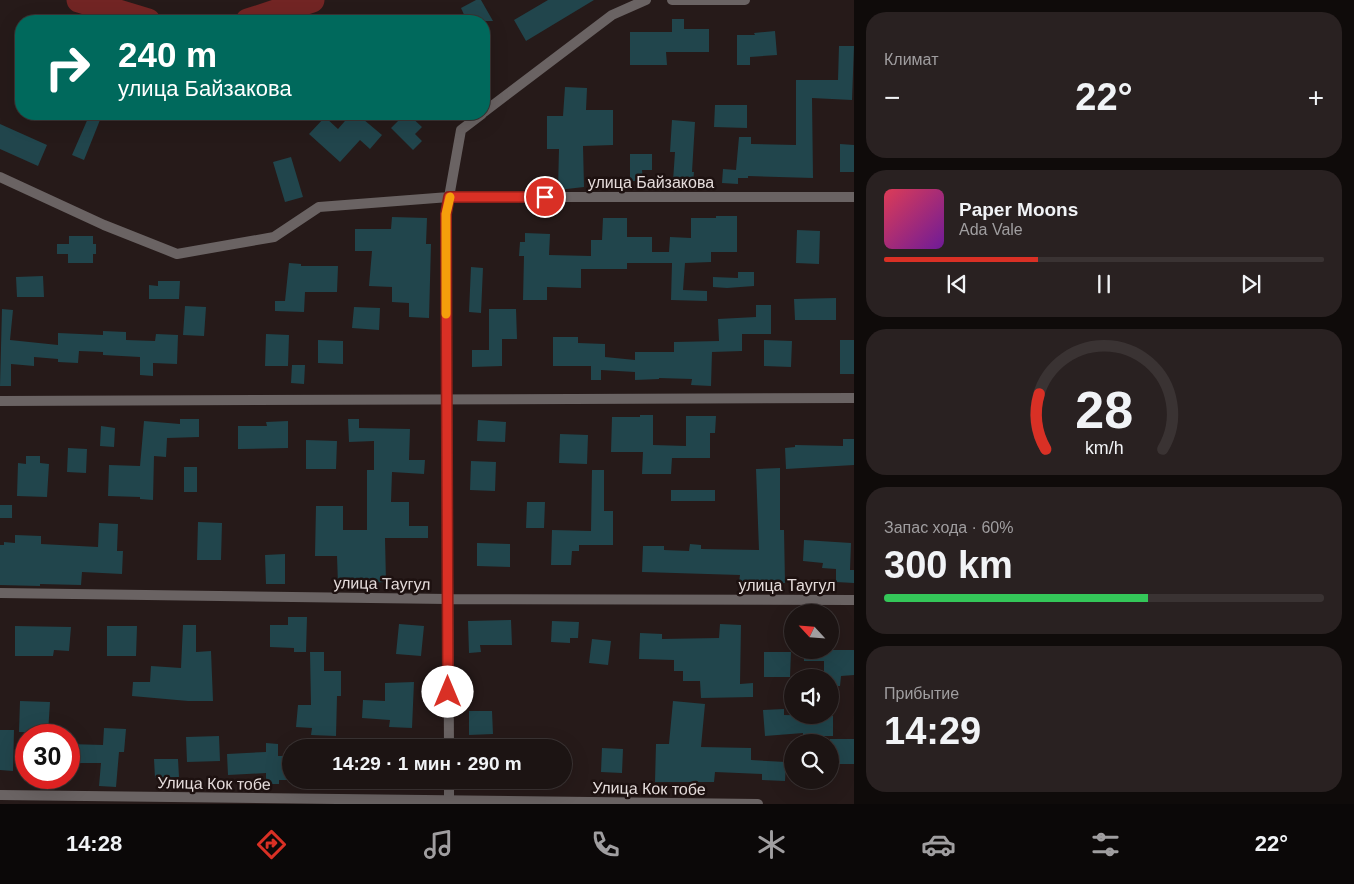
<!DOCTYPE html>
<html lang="ru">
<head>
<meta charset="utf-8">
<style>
  body { margin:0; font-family:Arial,sans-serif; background:#292121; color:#f1f3f6; height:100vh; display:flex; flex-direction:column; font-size:19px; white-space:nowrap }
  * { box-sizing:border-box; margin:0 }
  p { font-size:16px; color:#a09ea0 }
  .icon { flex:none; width:28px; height:28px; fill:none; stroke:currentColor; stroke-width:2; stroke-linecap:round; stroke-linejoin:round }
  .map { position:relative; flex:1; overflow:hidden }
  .details { display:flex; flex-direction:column; gap:12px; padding:12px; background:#0f0b0a; width:500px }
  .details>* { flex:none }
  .hud { position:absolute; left:15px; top:15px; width:475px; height:105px; border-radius:20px; box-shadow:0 5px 20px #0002,0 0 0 1px #3a3333; background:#00695c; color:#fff; overflow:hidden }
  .needle { width:32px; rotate:296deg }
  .fabs { position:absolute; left:784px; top:604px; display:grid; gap:10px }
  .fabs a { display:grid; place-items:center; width:55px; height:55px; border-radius:50%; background:#1c1413; box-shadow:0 5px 20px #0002,0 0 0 1px #3a3333; font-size:25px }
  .speed { position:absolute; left:15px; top:724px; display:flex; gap:10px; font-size:25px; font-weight:700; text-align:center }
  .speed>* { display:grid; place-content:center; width:65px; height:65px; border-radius:50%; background:#1c1413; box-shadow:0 5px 20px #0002,0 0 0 1px #3a3333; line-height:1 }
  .speed .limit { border:8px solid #d22; background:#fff; color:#111 }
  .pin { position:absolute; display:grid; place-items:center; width:42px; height:42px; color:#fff; margin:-21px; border:2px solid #fff; border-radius:50%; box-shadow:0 1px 5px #0007 }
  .me { position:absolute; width:55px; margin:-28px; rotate:0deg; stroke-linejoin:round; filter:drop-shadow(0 0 4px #0008) }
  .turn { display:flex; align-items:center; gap:18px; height:105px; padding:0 20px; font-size:22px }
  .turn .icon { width:65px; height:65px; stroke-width:2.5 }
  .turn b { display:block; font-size:35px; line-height:42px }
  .big { font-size:38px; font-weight:800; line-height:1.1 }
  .details .tile { flex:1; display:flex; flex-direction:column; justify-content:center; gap:8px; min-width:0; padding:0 18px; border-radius:20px; background:#292121 }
  .details .dial { align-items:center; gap:0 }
  .dial svg { height:130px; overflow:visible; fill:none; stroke:#3a3333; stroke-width:7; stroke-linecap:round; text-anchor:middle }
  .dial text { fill:#f1f3f6; stroke:none }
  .song { display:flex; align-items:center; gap:15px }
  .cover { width:60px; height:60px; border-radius:8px; background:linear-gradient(135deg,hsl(350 70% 55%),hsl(280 70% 35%)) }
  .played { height:5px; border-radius:2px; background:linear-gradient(90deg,#d93025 35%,#3a3333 35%) }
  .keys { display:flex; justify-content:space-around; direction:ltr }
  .heat { display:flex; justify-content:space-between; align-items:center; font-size:28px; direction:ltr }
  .charge { height:8px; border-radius:4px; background:linear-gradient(90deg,#34c759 60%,#3a3333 0) }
  .trip { position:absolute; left:282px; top:739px; width:290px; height:50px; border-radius:25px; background:#1c1413; box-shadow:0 5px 20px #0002,0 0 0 1px #3a3333; font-weight:800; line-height:50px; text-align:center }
  .menu { display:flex; height:80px; justify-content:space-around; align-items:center; background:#0b0808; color:#a09ea0 }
  .menu .icon { width:35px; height:35px }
  .menu .active { color:#d93025 }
  .menu b { font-size:22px; color:#f1f3f6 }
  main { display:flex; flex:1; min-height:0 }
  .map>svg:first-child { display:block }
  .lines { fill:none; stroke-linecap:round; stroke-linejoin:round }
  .river { stroke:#722524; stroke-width:25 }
  .building { fill:#21454c }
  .street { stroke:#6a6363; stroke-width:10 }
  .route-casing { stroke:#8d1f18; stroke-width:12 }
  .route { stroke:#d93025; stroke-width:9 }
  .slow { stroke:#f59e0b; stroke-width:9 }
  .labels { text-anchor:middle; stroke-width:5; stroke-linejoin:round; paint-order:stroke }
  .street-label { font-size:16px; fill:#e5dcdb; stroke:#1d1110 }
</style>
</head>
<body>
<main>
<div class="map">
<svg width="854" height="804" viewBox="0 0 854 804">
  <rect width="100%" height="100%" fill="#261a19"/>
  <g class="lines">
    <!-- river -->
    <path class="river" d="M79 0 148 21
      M248 21 312 0"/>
  </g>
  <!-- building -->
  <path class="building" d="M476 0H481L493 21H467L461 8Z
    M548 0H594L526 41 514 20Z
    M672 19H684V29H709V52H666L667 65H630V32H672Z
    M775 31 777 55 750 57V65H737V35H755L754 33Z
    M839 46H854L852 100 812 98 813 178 748 176V178H738V184L722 183 723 169 736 170 739 137H751V144L796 145V80H838Z
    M565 87 587 88 586 110H613V145L583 146 584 187 558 190 559 149H547V116H563Z
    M715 105H747V128L714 127Z
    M351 114H357L382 135 370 149 360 140 340 162 309 134 325 117 338 129Z
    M405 114H408L422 127 415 134 422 141 413 150 391 128Z
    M89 116 100 120 84 160 72 155Z
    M672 120 695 122 692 172H694L693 182 673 181 675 152H670Z
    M0 124 47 145 38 166 0 149Z
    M840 144 854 145V172H840Z
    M630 154H652V170H642L643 181H630Z
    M291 157 303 197 285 202 273 162Z
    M716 216H737V252H711V262L685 263 683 290 707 291V301L671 300 672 263H627V269H581V288L547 287V300H523L524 256H519L520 242H525V233L550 234 549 255 591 256V240H602L603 218H627V237H652V252H669L670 237 691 238V218H716Z
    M392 217 427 218 426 244H431L429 318 409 317V303L392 302V287L369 286 372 251H355V229H391Z
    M797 230 820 231 819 264 796 263Z
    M69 236H93V244H96V254H93V263H68V254H57V244H69Z
    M289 263 301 264V266H338L337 292H305L304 312 275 311V301H285Z
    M471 267 483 268 481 313 469 312Z
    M738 272H754V286L727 288 713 287V277L738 278Z
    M43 276 44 297H17L16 277Z
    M158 281H180L179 299H149V285L158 286Z
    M836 298V320H795L794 299Z
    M756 305H771V334H742V351L712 352 711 386 691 385 692 379 659 378V379L635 380V372L601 370V380H591V366H553V337H578V343L605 344V357L635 360V352H674V342L719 341 718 319 756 317Z
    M185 306 206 307 204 336 183 335Z
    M354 307 380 308 379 330 352 328Z
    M2 309 13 310 10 340 58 345V333L103 335V331L126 332V340L155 341 156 334 178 335 177 364 153 363V376L140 375V357L103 355V352L79 351 78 363 58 362V359L34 357V366L11 364V386H0Z
    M489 309H516L517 339H502V366L472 367V350H489Z
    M266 334 289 335 288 366H265Z
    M318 340 343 341V364L318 363Z
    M764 340 792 341 791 367 764 366Z
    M840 340H854V374H840Z
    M292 365H305L304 384 291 383Z
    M640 415H653V445L686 446V416H716L715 433H710V458H672L671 474H642L643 452H611L612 417H640Z
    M180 419H199V437L167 438 166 457 154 456 153 500 140 499V497L108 496 109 465 140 466 144 421 180 424Z
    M348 419H359V428L410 429 409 460H425L424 474 392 472 391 502H409V526H428V538H385L386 582 338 584 337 556H315L316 506H343V530H367V470H374V441L349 442Z
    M478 420 506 422 505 442 477 441Z
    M288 421V448L238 449V426H267L266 422Z
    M101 426 115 428 114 447 100 446Z
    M560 434 588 435 587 464 559 463Z
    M843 439H854V465L786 469 785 448 795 447V445L843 446Z
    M306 440 337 441 336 469H306Z
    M68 448 87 449 86 473 67 472Z
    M26 456H40V463L49 464 47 497 17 496 18 463 26 464Z
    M471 461 496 462 495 491 470 490Z
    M184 467H197V492H184Z
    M780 468V530H784L785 583 739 582 740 575 642 572 643 546H664V550L689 551 690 544 701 545V549L759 550 756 469Z
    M592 470H604V511H613V545H579V551H572L571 565H551L552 530 591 531Z
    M671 490H715V501H671Z
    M527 502H545L544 528H526Z
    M0 505H12V518H0Z
    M198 522 222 523 221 560H197Z
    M99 523 118 524 117 551H123L122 574 82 572 81 585 40 584V586L0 585V545H4V542L15 543V535L41 536V544L98 547Z
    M804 540 851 543 850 570H854V583L836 582V569L822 568 823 563 803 561Z
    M477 543 510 544V567L477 566Z
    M285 554V584H266L265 555Z
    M288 617H307L306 652H294V648L270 647V625H288Z
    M511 620 512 645H480L481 652 469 653 468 621Z
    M552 621 579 622 578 638H570V643L551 642Z
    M399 624 424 626 421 656 396 654Z
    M720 624 741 625 740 684 753 683V697L701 698 700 681H683V671H674V660L639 659 640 633 662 634V639L719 638Z
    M183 625H196V652L211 651 213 701H188L132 696 133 682H150L151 666 181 668Z
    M15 626 71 627 69 651 54 650 53 656H15Z
    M107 626H137L136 656H107Z
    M592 639 611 641 608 665 589 663Z
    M804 650H854V675L841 676 840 686H830V678H824V661H804Z
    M310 652H324V671H341V696H337L336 736 311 735 312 728 296 727 298 705H311Z
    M764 652H791L790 677H764Z
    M414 682 412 728 389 727 390 720 362 718 363 700 385 701V683Z
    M20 701 50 702 48 733 19 732Z
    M673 701 705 704 701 747 751 748V760L786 762 785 781 762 780V774L715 772 714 782H655L656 744H669Z
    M784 709V715L833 716V736H803V733L765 736 763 710Z
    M469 711H492L493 734 469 735Z
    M104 728 126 729 124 752H119L116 787 99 786 101 763H69V744L103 745Z
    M0 730H14L13 771 0 770Z
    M219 736 220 761 187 762 186 737Z
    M830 739H854V764H830Z
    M266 743 278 744V756H291V780H279V784H266V773L228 775 227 754 266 752Z
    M602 748 623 749 622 773 601 772Z
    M154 759H178L179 777 155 778Z"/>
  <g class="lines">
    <!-- street -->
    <path class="street" d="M672 0H745
      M484 112 612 15 646 0
      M0 177 104 225 177 254 274 237 319 207 449 197H854
      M0 401 854 398
      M0 593 448 599 854 600
      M449 748 446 214 461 130 482 114
      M449 780V804
      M0 795 758 804"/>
  </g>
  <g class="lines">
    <!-- route casing -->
    <g class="route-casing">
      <path id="route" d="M448 692 446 214 449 197H545"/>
    </g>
    <!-- route -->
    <use href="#route" class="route"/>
    <!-- slow -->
    <path class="slow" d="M446 314V214L450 197"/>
  </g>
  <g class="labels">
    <!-- street labels -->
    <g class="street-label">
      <text x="651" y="188">улица Байзакова</text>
      <text transform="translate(382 583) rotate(1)" y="6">улица Таугул</text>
      <text x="787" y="591">улица Таугул</text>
      <text transform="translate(214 783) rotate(1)" y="6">Улица Кок тобе</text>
      <text transform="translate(649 788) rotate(1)" y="6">Улица Кок тобе</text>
    </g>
  </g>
</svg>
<div class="fabs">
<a><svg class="needle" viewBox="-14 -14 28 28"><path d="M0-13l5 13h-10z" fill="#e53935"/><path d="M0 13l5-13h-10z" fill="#a09ea0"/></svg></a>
<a><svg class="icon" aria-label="sound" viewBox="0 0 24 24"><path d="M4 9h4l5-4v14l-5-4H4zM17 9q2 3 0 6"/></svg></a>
<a><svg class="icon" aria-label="search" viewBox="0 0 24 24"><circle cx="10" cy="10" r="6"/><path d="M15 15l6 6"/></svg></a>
</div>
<div class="speed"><div class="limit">30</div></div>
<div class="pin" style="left:545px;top:197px;background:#d93025"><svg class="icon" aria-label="arrive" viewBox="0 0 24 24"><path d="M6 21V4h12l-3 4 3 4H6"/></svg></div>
<svg class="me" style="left:448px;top:692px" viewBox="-20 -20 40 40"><circle r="19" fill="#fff"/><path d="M0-13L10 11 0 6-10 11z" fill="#d93025"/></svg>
<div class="trip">14:29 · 1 мин · 290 m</div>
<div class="hud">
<div class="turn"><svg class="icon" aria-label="right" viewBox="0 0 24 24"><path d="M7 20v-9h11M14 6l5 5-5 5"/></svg><div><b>240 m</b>улица Байзакова</div></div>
</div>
</div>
<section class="details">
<div class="tile"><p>Климат</p>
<div class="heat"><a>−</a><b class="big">22°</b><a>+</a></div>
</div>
<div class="tile">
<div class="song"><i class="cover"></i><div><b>Paper Moons</b><p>Ada Vale</p></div></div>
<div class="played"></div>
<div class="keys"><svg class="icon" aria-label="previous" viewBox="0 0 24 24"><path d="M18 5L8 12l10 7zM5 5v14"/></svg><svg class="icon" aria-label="pause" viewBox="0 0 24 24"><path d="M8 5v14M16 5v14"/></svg><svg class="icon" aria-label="next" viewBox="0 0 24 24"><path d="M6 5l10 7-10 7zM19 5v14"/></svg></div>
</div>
<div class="tile dial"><svg viewBox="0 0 100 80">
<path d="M14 69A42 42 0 1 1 86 69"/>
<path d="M14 69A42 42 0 0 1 10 35" stroke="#d93025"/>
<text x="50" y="56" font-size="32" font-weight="700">28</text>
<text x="50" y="72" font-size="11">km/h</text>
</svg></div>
<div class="tile"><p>Запас хода · 60%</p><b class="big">300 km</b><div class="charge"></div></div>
<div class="tile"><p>Прибытие</p><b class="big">14:29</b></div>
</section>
</main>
<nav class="menu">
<b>14:28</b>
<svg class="icon active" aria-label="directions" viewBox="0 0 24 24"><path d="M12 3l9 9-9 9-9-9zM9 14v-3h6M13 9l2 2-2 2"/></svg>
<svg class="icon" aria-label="music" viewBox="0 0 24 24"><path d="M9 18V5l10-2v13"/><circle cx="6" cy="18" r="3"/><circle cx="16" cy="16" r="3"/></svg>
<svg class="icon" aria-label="phone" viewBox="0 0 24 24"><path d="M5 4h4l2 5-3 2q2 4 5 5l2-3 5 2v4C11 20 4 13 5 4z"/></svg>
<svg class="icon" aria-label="climate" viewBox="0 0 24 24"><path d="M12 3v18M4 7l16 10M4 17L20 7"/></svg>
<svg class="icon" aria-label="car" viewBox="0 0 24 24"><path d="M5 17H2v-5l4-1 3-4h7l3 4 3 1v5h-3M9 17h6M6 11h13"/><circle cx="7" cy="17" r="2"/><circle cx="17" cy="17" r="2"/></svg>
<svg class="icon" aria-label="filters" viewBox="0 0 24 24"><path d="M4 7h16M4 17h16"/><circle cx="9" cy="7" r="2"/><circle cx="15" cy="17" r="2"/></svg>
<b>22°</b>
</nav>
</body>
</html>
